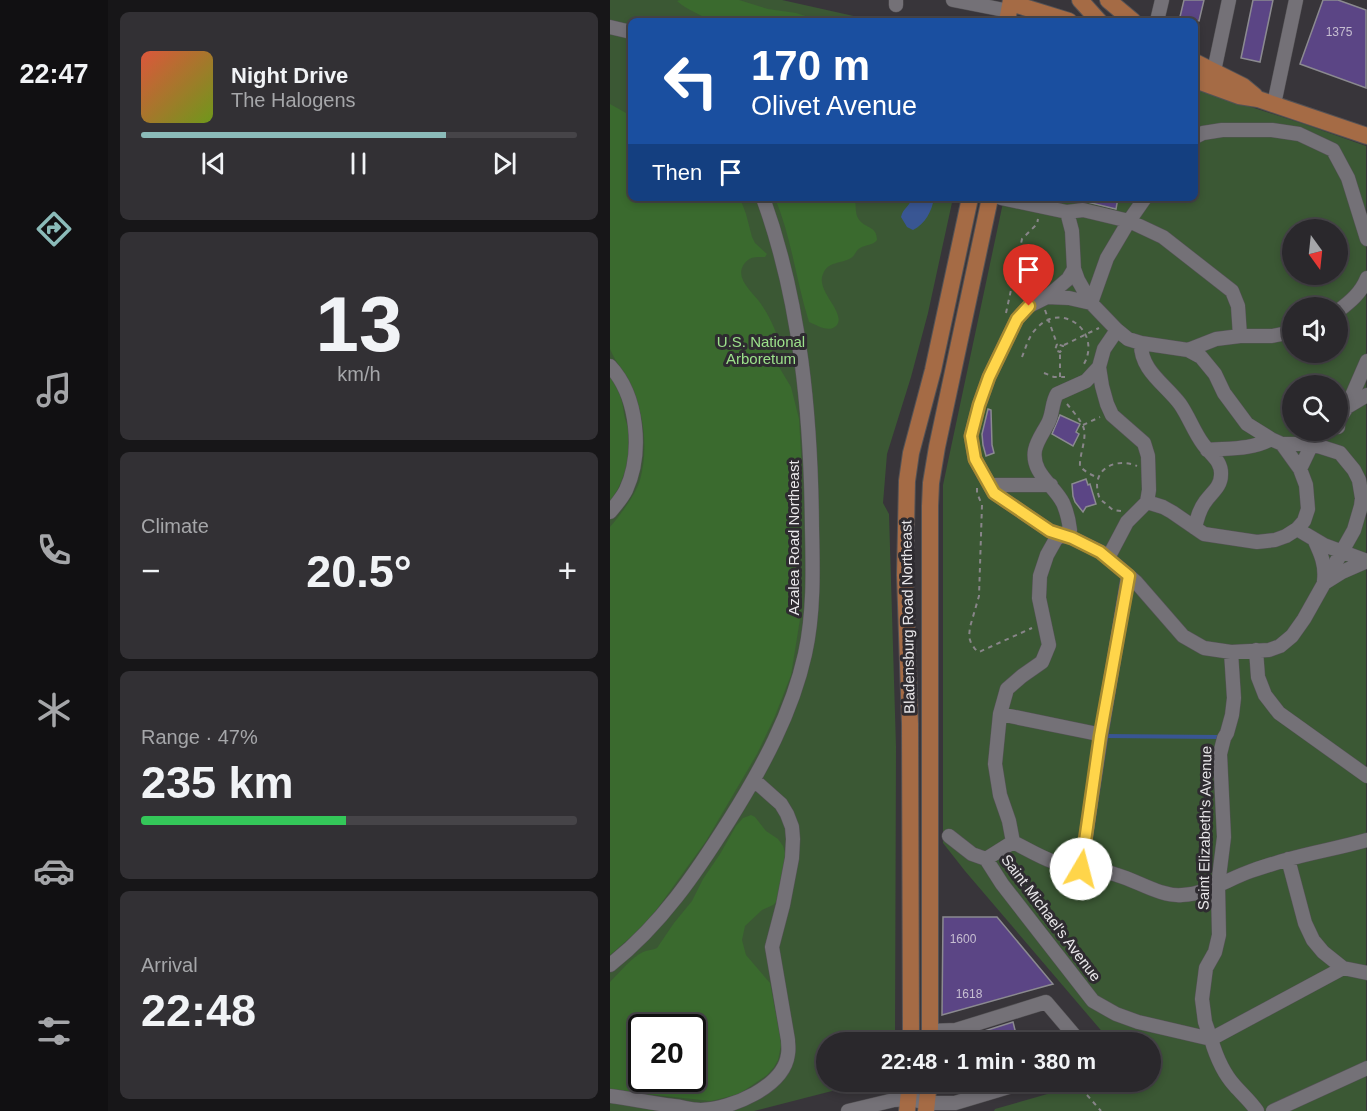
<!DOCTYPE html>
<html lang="en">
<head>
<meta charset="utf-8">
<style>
  body { margin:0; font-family:Arial,sans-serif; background:#323034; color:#f1f3f6; height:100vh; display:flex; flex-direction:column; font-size:22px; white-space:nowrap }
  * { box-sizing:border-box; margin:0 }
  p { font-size:20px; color:#a5a6a9 }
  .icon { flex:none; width:33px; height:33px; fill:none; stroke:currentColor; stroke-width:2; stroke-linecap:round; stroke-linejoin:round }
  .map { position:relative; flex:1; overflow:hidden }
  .drawer { display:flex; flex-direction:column; gap:12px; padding:12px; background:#171618; width:502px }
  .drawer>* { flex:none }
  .banner { position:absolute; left:18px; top:18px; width:570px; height:183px; border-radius:9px; box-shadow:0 3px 9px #0003,0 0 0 2px #464448; background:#1a4fa0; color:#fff; overflow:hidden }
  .needle { width:39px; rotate:165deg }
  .fabs { position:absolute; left:672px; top:219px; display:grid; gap:12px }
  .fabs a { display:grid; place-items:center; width:66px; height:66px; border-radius:50%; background:#2a282c; box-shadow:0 3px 9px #0003,0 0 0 2px #464448; font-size:30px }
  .speed { position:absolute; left:18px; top:1014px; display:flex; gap:12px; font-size:30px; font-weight:700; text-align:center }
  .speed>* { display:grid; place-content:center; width:78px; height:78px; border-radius:50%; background:#2a282c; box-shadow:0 3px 9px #0003,0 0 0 2px #464448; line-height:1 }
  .speed .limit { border:3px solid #111; border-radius:9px; background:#fff; color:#111 }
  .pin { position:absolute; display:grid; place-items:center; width:51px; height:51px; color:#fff; margin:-62px -26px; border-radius:50% 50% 50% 0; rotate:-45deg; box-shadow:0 0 6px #0007 }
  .pin .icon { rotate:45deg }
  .me { position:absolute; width:66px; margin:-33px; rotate:8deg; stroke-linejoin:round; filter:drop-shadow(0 0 4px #0008) }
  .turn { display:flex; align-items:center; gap:21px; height:126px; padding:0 24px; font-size:27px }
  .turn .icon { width:78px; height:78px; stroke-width:2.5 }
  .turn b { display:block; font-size:42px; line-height:51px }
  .then { display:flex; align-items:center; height:57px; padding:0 24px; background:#0003; gap:12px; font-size:22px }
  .big { font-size:45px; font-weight:600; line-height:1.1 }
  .drawer .tile { flex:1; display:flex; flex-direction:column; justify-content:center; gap:9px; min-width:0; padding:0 21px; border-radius:9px; background:#323034 }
  .drawer .dial { align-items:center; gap:0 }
  .dial b { font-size:78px; line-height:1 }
  .song { display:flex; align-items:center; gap:18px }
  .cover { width:72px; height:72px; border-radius:9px; background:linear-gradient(135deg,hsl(10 70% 55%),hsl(80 70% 35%)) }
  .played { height:6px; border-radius:3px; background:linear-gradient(90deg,#8bbbb9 70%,#464448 70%) }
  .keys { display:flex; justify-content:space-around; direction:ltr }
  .heat { display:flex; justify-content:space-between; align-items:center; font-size:33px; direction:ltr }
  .charge { height:9px; border-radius:4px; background:linear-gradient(90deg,#34c759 47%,#464448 0) }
  .trip { position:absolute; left:206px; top:1032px; width:345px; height:60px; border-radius:30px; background:#2a282c; box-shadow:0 3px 9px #0003,0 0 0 2px #464448; font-weight:600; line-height:60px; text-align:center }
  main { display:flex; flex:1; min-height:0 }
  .tabs { display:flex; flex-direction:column; width:108px; justify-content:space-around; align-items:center; background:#111012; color:#a5a6a9 }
  .tabs .icon { width:42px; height:42px }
  .tabs .current { color:#8bbbb9 }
  .tabs b { font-size:27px; color:#f1f3f6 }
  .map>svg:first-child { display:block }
  .green { fill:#3b5834; fill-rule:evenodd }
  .forest { fill:#3a6a2e; fill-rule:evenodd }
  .water { fill:#395693 }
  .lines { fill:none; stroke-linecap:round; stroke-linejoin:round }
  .stream { stroke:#395693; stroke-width:4 }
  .building { fill:#5b4585; stroke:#8b8a90; stroke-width:1.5 }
  .minor-casing { stroke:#545255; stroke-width:15 }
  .major-casing { stroke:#545255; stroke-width:18 }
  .path { stroke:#888589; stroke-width:2; stroke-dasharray:4.5 4.5; stroke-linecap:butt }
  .minor { stroke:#747177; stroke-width:14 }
  .major { stroke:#a56b45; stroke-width:16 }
  .route-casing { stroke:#a68a30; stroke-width:15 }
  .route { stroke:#ffd54a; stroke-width:10 }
  .labels { text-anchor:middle; stroke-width:6; stroke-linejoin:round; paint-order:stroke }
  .number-label { font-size:12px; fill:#c6bed1 }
  .park-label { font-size:15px; fill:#9ce18b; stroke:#2e2b30 }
  .street-label { font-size:15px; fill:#e9e7ea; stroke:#2e2b30 }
</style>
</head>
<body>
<main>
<nav class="tabs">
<b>22:47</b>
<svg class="icon current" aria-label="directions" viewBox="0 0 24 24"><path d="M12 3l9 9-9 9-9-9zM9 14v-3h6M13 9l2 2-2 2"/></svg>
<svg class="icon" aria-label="music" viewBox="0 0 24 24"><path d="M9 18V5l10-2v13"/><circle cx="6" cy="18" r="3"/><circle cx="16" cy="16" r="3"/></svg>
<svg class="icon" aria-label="phone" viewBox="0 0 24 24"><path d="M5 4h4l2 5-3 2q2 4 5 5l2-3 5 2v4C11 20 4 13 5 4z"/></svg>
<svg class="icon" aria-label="climate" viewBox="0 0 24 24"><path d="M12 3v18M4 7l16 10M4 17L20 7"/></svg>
<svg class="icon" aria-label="car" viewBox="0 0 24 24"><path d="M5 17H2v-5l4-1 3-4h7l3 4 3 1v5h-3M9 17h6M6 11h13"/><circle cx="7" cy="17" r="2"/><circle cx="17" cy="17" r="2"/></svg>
<svg class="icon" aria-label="filters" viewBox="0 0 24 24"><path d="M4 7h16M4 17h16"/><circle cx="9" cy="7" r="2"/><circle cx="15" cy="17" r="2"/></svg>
</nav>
<section class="drawer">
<div class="tile">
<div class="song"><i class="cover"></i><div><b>Night Drive</b><p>The Halogens</p></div></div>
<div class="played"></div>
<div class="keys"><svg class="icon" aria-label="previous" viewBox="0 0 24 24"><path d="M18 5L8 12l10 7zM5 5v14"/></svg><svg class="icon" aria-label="pause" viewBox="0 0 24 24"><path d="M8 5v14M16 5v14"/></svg><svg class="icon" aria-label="next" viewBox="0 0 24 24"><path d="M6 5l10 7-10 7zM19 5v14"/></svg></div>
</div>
<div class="tile dial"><b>13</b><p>km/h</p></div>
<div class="tile"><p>Climate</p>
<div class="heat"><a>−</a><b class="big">20.5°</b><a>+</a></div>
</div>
<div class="tile"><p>Range · 47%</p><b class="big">235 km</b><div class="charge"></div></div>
<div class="tile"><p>Arrival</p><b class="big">22:48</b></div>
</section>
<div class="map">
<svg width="757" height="1111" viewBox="0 0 757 1111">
  <rect width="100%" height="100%" fill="#38353a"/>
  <!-- green -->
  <path class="green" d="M0 0H172L266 21H21V198H343L318 313 301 377 277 454 273 503 279 514 286 747 285 1042H216V1082H257L144 1111H0ZM32 1028H82V1078H32Z
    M585 89 694 124 756 146V1111H384L385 1109 479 1082H540V1042H501L355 871 333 843V485L394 198H585ZM682 230H728V274H682ZM682 308H728V352H682ZM682 386H728V430H682Z"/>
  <!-- forest -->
  <path class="forest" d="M70 0H129L158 9 186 13 208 20 233 19 240 21H101C90 14 77 10 67 1Z
    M0 104 16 113H21V198H130L136 214 142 237 145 243 157 254 155 257C146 257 140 256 134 264 124 279 143 292 151 304 158 314 164 326 168 338L161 345 163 357 181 387 189 419 191 454 192 511 189 589 191 613 181 675 165 716 147 754 96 841 47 909 30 929 0 955V527C11 514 25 496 30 480 38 452 35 416 22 389 16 375 6 363 0 349Z
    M165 198H245C246 205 245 213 248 218 254 229 267 225 267 240 262 246 257 244 250 248 246 250 245 256 241 258 231 264 218 261 213 274 205 291 238 314 226 326 218 333 207 325 199 322 186 281 182 239 165 198Z
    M0 376C9 391 12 396 14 414 15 422 20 429 21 436 22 456 12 486 0 502Z
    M141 815 145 817 156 831 168 839 173 846 176 856 173 880 167 901 163 905 152 910 135 926 132 940 136 955 160 983 170 1035 171 1045 168 1060 164 1067 157 1075 129 1094 101 1101 0 1090V982C10 972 21 958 33 952 38 950 43 950 47 948L64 923 82 901 93 879 110 854 126 826 133 818ZM32 1028H82V1078H32Z"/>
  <!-- water -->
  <path class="water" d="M302 198H324C322 211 315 224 303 230L297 227 291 217C293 208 300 206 302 198Z"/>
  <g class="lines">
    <!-- stream -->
    <path class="stream" d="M494 736 610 737"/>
  </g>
  <!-- building -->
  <path class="building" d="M574 0H594L589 21H569Z
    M643 0H663L650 62 631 58Z
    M713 0H728L756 10V88L690 64Z
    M474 198H508L506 209 473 201Z
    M378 409 381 410 382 445 384 453 376 456 373 445 372 434Z
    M450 415 470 424 466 432 469 434 463 446 442 434Z
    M476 479 478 485 480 484 486 504 476 507 473 512 465 502 463 496 462 484Z
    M333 917H387L443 984 332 1015Z
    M403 1022 408 1042H338V1040L349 1039Z"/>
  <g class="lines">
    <!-- minor casing -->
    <g class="minor-casing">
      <path id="minor" d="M343 0 399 11
        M286 5V0
        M547 21 552 0
        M0 27 21 32
        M604 71 619 0
        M664 104 686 0
        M585 137 593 133 612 130H662L689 134 723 150 738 178 757 239
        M391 198 457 212 473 210 519 221 553 237 622 291 628 306 630 336
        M464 269 468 280 481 303 507 330 518 339 531 343 578 350 591 357 605 374 614 393 637 424 661 439 672 444H702L730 453 744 470 749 480 752 498 751 506 744 530 694 619 682 636 670 646 659 650 621 652 594 648 573 636 526 582 491 552 462 538 440 531 384 493 365 459 361 436 369 405 379 377 407 319 419 306 437 297 459 298 481 303 497 258 519 221 535 198
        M437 297 458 279 464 269 462 231 457 212
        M728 311C740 302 751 293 757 278
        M507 330 494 349 489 367 492 386 497 404 502 415 534 443 538 456 539 490 537 502
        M531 343C530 370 555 384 570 404 579 417 584 432 593 444 601 455 612 461 611 475 611 487 601 493 595 502 589 510 587 519 585 528
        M578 350 606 339 630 336H662L682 332
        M0 366C28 396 33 453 16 490 12 498 6 505 0 512
        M737 407 757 395
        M728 427V421L737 407 757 361
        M597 450C619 448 641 450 661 439
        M690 469 702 444 716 430
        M380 485H441
        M537 502 553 507 562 512 594 534 647 542 665 540 676 536 687 529 694 521 698 509 696 485 690 469 672 444
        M687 529 714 545 757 561
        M704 539C711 554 716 565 714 581
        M498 558 517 522 537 502
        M716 582 732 572 757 561
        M646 650 648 677 655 695 669 713 757 776
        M621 652 624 698 622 715 617 733 614 738 610 754 614 837 608 885 609 935 605 952 596 968 592 999 595 1022 601 1039 733 968
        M390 714 483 733 491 736
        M339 836 362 854 376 859 403 842
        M403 842 399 821 390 795 385 764 390 714 397 689 412 676 432 662 439 645 429 598 430 576 437 555 446 539 460 530C459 521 457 512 453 503 444 485 421 473 425 450 427 440 435 430 439 421 443 412 442 402 447 394L476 381 489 367
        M403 842C417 849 430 857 444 862 465 870 487 868 507 875 528 881 551 897 572 895 597 894 618 879 641 871 653 867 665 863 676 860 703 852 730 848 757 840
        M376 859 392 884 483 1001 506 1014 528 1022 601 1039C606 1056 613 1073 625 1086 633 1095 641 1102 647 1111
        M678 859 695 923 703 940 713 952 733 968 757 973
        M471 869 491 736 518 576
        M0 965C51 925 86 873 120 819 152 768 182 713 195 654 204 613 203 571 202 528 201 417 191 303 153 198
        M320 1031 346 1030 436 1002 470 1042
        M0 1096C21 1099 42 1103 64 1106 72 1107 82 1110 91 1110 121 1109 174 1087 178 1054 179 1049 178 1044 178 1040L162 947 173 905 182 858 183 839 182 827 177 814 171 804 144 780
        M238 1111 284 1100 299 1099 318 1103H345L415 1082
        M663 1111 757 1068"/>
    </g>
    <!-- major casing -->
    <g class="major-casing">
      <path id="major" d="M470 0 489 21
        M498 0 523 21
        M401 3 459 21
        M397 21 401 0
        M585 62 633 86 645 96
        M585 80 629 96 648 99 757 136
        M301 1042 300 724 295 575 297 481 301 453 323 370 360 198
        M320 1042V506L321 483 327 447 380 198
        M297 1111 300 1082
        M316 1111 319 1082"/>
    </g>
    <!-- path -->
    <path class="path" d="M435 310 447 344 445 350 450 352 453 349V346L447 344
      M396 313 412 239 427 224 428 219
      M454 345 489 328
      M412 357C416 347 419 335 427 328 451 301 492 331 474 364
      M434 373 444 377H455
      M450 377V352
      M457 404C462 410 468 417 472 424 479 436 469 453 470 467L478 473 488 478
      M473 425 490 417
      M367 488V493L372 505 369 596 360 627 359 637 361 643 365 649 369 652 422 628
      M511 511 503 510 490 499C488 495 487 489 487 484 489 464 511 459 527 466
      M477 1095 491 1111"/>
    <!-- minor -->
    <use href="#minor" class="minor"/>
    <!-- major -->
    <use href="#major" class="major"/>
  </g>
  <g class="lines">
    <!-- route casing -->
    <g class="route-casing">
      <path id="route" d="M419 306 407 319 379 377 369 405 361 436 365 459 384 493 440 531 462 538 490 552 519 576 490 736 471 869"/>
    </g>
    <!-- route -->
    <use href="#route" class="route"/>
  </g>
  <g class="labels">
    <!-- number labels -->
    <g class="number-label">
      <text x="729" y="36">1375</text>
      <text x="353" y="943">1600</text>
      <text x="359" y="998">1618</text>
    </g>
    <!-- park labels -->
    <g class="park-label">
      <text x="151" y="347">U.S. National<tspan x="151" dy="17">Arboretum</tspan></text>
    </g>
    <!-- street labels -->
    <g class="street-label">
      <text transform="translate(184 538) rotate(-90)" y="5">Azalea Road Northeast</text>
      <text transform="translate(298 617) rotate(-91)" y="5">Bladensburg Road Northeast</text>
      <text transform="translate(595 828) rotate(-89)" y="5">Saint Elizabeth's Avenue</text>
      <text transform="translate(441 918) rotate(53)" y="5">Saint Michael's Avenue</text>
    </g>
  </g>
</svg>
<div class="fabs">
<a><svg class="needle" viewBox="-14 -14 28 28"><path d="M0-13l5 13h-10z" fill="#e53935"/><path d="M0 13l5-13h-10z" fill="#a5a6a9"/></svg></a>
<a><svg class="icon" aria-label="sound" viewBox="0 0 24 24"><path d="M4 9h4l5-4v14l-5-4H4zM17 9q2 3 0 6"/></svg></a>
<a><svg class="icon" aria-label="search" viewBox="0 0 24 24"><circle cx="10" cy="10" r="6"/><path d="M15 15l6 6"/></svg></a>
</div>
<div class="speed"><div class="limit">20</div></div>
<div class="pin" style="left:419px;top:306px;background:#d93025"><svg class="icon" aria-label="arrive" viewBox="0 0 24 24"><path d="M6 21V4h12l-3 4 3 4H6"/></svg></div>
<svg class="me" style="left:471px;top:869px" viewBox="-20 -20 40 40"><circle r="19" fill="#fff"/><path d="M0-13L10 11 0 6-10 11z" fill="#ffd54a"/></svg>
<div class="trip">22:48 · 1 min · 380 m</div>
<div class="banner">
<div class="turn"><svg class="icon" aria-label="left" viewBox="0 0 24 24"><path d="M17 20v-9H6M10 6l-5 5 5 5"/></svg><div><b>170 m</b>Olivet Avenue</div></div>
<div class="then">Then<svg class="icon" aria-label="arrive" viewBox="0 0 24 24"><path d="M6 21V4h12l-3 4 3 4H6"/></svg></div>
</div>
</div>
</main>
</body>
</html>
